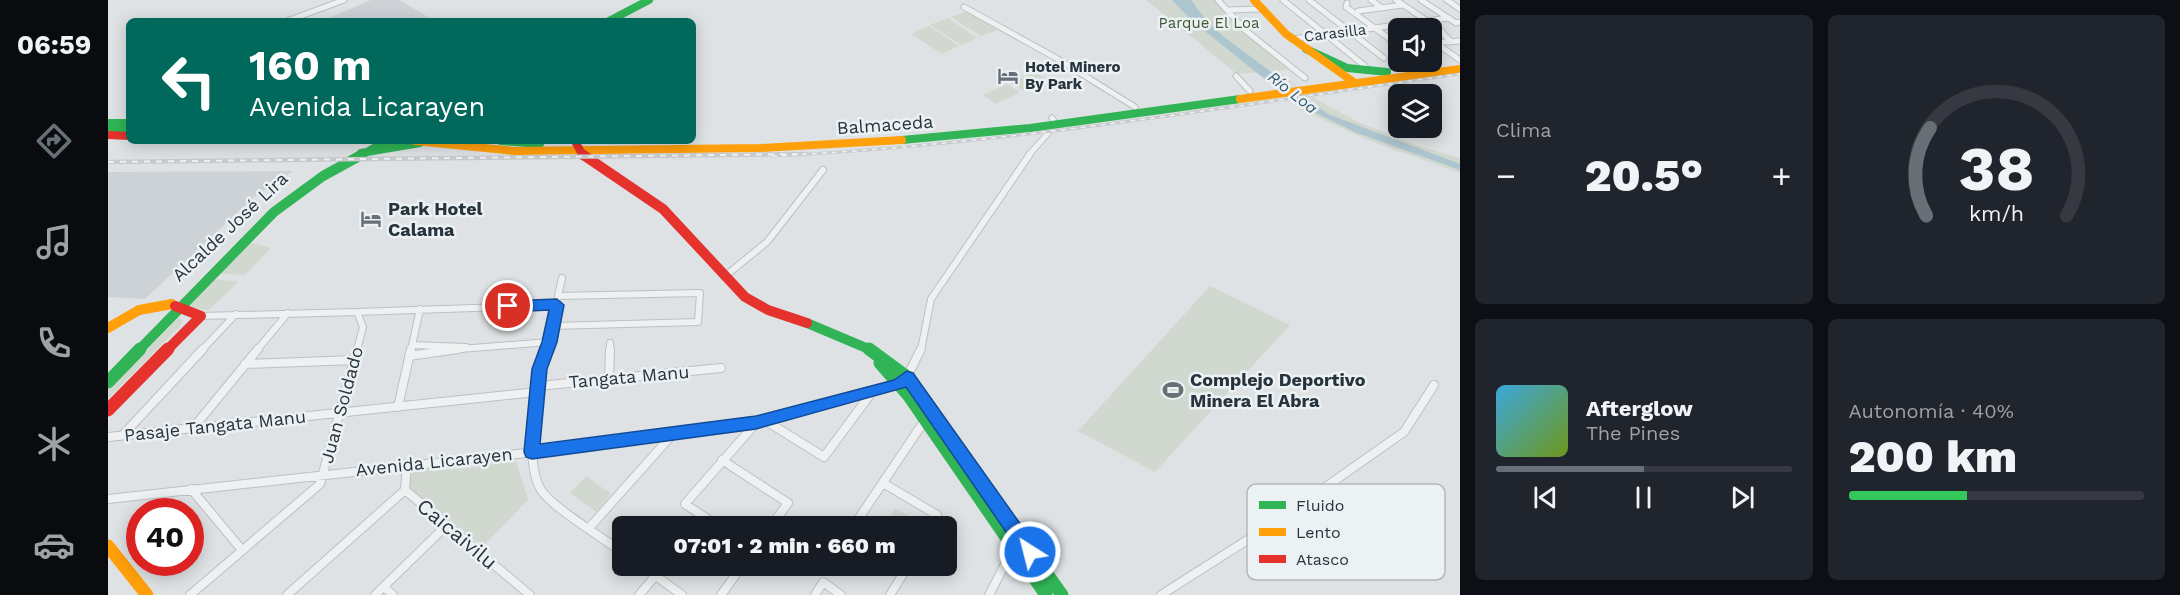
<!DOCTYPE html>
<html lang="es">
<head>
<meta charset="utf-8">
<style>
  body { margin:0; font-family:"Work Sans",sans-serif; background:#20242c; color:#f1f3f6; height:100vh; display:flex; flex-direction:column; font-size:22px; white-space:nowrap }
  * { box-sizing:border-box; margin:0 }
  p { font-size:20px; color:#9ea1a6 }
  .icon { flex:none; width:33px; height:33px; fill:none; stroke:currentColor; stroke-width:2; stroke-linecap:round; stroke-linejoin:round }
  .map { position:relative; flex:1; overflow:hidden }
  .details { display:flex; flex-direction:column; gap:15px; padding:15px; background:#0d0f14; width:720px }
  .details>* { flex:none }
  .top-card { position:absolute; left:18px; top:18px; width:570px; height:126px; border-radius:9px; box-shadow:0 3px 15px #0003; background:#00695c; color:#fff; overflow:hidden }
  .buttons { position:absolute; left:1280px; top:18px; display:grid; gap:12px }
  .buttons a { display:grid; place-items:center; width:54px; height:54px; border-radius:9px; background:#171b24; box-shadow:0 3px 15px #0003; font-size:30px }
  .speed { position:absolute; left:18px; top:498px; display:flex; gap:12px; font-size:30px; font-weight:700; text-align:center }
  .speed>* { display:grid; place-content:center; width:78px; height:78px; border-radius:50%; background:#171b24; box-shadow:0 3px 15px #0003; line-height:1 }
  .speed .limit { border:9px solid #d22; background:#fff; color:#111 }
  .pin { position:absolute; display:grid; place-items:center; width:51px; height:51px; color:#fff; margin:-26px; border:3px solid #fff; border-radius:50%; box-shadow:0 2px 6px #0007 }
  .me { position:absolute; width:66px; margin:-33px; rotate:324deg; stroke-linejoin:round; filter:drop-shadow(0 0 4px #0008) }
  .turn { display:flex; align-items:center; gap:21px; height:126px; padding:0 24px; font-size:27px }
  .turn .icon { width:78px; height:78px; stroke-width:2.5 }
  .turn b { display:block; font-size:42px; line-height:51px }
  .big { font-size:45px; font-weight:800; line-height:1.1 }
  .details .widget { flex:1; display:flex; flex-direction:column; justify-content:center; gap:9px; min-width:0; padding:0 21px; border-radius:9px; background:#20242c }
  .details .dial { align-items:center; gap:0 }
  .dial svg { height:156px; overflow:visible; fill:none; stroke:#363941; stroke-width:7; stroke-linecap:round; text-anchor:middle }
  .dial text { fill:#f1f3f6; stroke:none }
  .song { display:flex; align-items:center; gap:18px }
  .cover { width:72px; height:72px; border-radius:9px; background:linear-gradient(135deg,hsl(200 70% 55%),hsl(80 70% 35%)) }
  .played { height:6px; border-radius:3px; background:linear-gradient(90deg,#677077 50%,#363941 50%) }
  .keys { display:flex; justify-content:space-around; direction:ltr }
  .heat { display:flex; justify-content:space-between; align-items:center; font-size:33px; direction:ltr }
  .charge { height:9px; border-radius:4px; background:linear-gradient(90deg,#34c759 40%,#363941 0) }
  .details .tiles { flex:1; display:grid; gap:15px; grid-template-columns:repeat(2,1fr) }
  .trip { position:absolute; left:504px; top:516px; width:345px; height:60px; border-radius:9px; background:#171b24; box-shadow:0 3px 15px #0003; font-weight:800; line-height:60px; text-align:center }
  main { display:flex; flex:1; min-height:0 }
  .tabs { display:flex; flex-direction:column; width:108px; justify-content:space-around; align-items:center; background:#090b0e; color:#9ea1a6 }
  .tabs .icon { width:42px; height:42px }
  .tabs .on { color:#677077 }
  .tabs b { font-size:27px; color:#f1f3f6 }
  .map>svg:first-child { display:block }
  .built { fill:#cdd2d7 }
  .green { fill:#d1d8cf }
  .water { fill:#adc5cf }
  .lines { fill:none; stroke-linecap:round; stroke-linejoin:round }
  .street-far2-casing { stroke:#bdc0c2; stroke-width:7 }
  .street-far1-casing { stroke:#bdc0c2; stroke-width:8 }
  .street-casing { stroke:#bdc0c2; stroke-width:10 }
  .street-far2 { stroke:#eef0f1; stroke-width:5 }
  .street-far1 { stroke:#eef0f1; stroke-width:6 }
  .street { stroke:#eef0f1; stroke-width:8 }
  .fast-far2 { stroke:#30b455; stroke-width:8 }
  .fast-far1 { stroke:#30b455; stroke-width:10 }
  .fast { stroke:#30b455; stroke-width:13 }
  .slow-far2 { stroke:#ff9f0a; stroke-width:8 }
  .slow-far1 { stroke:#ff9f0a; stroke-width:10 }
  .slow { stroke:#ff9f0a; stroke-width:13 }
  .jam-far2 { stroke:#e5322d; stroke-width:8 }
  .jam-far1 { stroke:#e5322d; stroke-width:10 }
  .jam { stroke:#e5322d; stroke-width:13 }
  .rail-far1-casing { stroke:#c8cacc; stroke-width:3 }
  .rail-casing { stroke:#c8cacc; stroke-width:4.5 }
  .rail-far1 { stroke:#ecf1f4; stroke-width:1.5; stroke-dasharray:5; stroke-linecap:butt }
  .rail { stroke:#ecf1f4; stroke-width:2; stroke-dasharray:6; stroke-linecap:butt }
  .route { fill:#1a73e8; stroke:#114b97; stroke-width:1.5 }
  .labels { text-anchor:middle; stroke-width:5; stroke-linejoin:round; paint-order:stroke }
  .far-park-label { font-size:15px; fill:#425834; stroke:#ecf1f4 }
  .far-street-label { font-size:15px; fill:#27333d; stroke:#ecf1f4 }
  .far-poi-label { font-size:15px; font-weight:bold; fill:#27333d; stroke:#ecf1f4; text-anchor:start }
  .far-water-label { font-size:16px; font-style:italic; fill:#325a6f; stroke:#ecf1f4 }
  .street-label { font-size:18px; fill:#27333d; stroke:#ecf1f4 }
  .poi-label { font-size:18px; font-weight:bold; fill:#27333d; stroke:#ecf1f4; text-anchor:start }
  .near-street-label { font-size:21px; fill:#27333d; stroke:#ecf1f4 }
  .key { fill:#ecf1f4; stroke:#b1b8bd; stroke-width:1.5 }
  .key-label { font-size:16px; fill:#27333d }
</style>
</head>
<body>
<main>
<nav class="tabs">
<b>06:59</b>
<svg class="icon on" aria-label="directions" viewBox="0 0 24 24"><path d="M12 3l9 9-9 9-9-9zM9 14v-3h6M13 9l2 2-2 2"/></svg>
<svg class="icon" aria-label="music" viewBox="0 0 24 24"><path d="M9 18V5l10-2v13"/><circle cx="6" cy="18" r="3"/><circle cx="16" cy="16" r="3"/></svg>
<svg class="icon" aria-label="phone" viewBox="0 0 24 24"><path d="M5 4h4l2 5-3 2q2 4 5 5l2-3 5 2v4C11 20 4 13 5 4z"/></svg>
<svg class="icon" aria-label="climate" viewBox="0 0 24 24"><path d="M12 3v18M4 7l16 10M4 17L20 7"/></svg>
<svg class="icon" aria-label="car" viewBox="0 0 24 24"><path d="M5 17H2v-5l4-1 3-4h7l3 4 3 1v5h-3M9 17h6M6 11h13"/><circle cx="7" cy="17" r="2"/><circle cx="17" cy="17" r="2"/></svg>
</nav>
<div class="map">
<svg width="1352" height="595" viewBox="0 0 1352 595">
  <rect width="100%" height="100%" fill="#dfe2e4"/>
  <!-- built -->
  <path class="built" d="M263 0H291L327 21H214Z
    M185 171 146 197 37 299 0 297V172Z"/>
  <!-- green -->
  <path class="green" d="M1038 0H1109L1139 34 1182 69 1170 71 1200 95 1248 121 1308 145 1352 158V173L1257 139 1192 109V105L1208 103 1166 71 1129 74Z
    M859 11 889 30 873 36 843 17Z
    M840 18 869 38 853 45 822 25Z
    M821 26 851 46 834 54 803 34Z
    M927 72 940 80 915 91 903 83Z
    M899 84 912 92 888 104 875 95Z
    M140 242 163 248 137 275 113 274 111 269Z
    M108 279 130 282 101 310 82 308 78 302 99 282Z
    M1102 286 1182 325 1047 472 970 431Z
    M70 318 75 320 73 325 0 399V390Z
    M408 461 420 500 375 546 300 487 304 471 351 469Z
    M478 476 503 494 488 512 462 493Z
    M787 508 816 525 815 526 778 525Z"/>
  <!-- water -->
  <path class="water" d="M1064 0H1083L1098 20 1116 37 1220 114 1352 164V170L1249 133 1185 102 1083 20Z"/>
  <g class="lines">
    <!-- street-far2 casing -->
    <g class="street-far2-casing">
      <path id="street-far2" d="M1110 0 1137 30 1197 78
        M1175 0 1257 66
        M1201 0 1276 58
        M1263 0 1274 8
        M1288 0 1331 29 1343 42
        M1313 0 1348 23 1352 22
        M1339 0 1352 9
        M1239 3 1238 7 1290 45
        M856 7 948 58 1027 107
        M1120 10 1153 9
        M1250 11 1295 5
        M179 21 236 0
        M1184 39 1341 18
        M1323 43 1352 41
        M1329 44 1352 60
        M1317 62 1323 66
        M1128 76 1142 91
        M920 156 948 124 944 118"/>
    </g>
    <!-- street-far1 casing -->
    <g class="street-far1-casing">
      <path id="street-far1" d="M616 277 659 242 715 170
        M249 312 449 305
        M93 316 249 312 255 327 249 350
        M445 326 590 322 592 293 450 296
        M304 345 358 347
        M94 350 128 314
        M149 350 180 313
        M303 350 312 309
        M340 350 441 342
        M438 350 454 278
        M502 350V343
        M813 350 823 299 922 154"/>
    </g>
    <!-- street casing -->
    <g class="street-casing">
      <path id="street" d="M439 349C428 381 415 460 433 490 446 509 494 537 514 552
        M301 356 350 349
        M137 364 247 360
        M501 379 502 349
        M430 386 613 368
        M290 407 303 349
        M658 421 716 457 764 392
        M86 427 150 349
        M14 436 95 349
        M0 437 429 392
        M614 460 680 503 663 526
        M299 464 297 490 422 595
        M775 483 829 515 823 526
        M83 489 134 550
        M0 499 418 453 638 424 791 385 799 377 813 349
        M610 526 577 504 648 423
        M763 526 751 518 817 420
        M481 528 564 435
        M534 566 574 595
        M276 587 285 595
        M82 595 212 484 249 349
        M179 595 297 490
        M267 595 339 525
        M531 595 548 575
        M613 595 634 566
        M707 595 715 582 733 595
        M782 595 800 566
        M881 595 905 549
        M1053 595 1169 521 1296 432 1326 385"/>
    </g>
    <!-- street-far2 -->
    <use href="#street-far2" class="street-far2"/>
    <!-- street-far1 -->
    <use href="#street-far1" class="street-far1"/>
    <!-- street -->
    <use href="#street" class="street"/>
    <!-- fast-far2 -->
    <path class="fast-far2" d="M501 21 541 0
      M1198 49 1239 68 1279 72
      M0 123H21
      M0 130 21 131
      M794 140 922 128 1132 99
      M393 141 432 144
      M253 153 312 143
      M252 156 278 141"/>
    <!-- fast-far1 -->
    <path class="fast-far1" d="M699 323 763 350
      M31 350 166 212 215 176 255 154"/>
    <!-- fast -->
    <path class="fast" d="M761 349 799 377 954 595
      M772 363 801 396 938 595
      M0 382 32 349"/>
    <!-- slow-far2 -->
    <path class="slow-far2" d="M1146 0 1178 34 1247 83
      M1132 99 1352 69
      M307 141 406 151 652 148 794 140"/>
    <!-- slow-far1 -->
    <path class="slow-far1" d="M0 328 31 310 64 304"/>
    <!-- slow -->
    <path class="slow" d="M0 546 39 595"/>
    <!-- jam-far2 -->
    <path class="jam-far2" d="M0 135 21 136
      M467 141 475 156"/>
    <!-- jam-far1 -->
    <path class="jam-far1" d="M474 154 555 209 637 297 660 310 699 323
      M59 350 93 316 67 306"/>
    <!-- jam -->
    <path class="jam" d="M0 410 60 349"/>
    <!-- rail-far1 casing -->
    <g class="rail-far1-casing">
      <path id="rail-far1" d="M664 156C895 145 1123 106 1352 74"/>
    </g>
    <!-- rail casing -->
    <g class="rail-casing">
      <path id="rail" d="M0 162 698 154"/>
    </g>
    <!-- rail-far1 -->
    <use href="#rail-far1" class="rail-far1"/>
    <!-- rail -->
    <use href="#rail" class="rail"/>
  </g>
  <!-- route -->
  <path class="route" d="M449 299 456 305 449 342 439 369 432 444 648 416 786 380 799 371 805 373 928 546 931 552 928 558 922 561 916 558 798 387 648 429 424 459 418 457 416 452 424 369 434 342 441 310 400 312 393 306 400 301Z"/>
  <!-- icons -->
  <defs>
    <g id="hotel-bare" transform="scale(1.62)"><path d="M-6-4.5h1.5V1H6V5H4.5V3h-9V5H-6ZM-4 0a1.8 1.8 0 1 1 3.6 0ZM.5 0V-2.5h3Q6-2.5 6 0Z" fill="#677077" stroke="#ecf1f4" stroke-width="2.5" paint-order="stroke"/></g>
    <g id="stadium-bare" transform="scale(1.62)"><path d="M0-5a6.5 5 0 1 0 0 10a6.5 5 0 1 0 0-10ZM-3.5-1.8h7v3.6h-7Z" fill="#677077" stroke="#ecf1f4" stroke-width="2.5" paint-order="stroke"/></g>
  </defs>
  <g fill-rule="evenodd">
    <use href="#hotel-bare" x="900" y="76"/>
    <use href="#hotel-bare" x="263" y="219"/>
    <use href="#stadium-bare" x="1065" y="390"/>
  </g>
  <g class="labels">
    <!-- far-park labels -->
    <g class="far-park-label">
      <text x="1101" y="28">Parque El Loa</text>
    </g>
    <!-- far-street labels -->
    <g class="far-street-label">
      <text transform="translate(1227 33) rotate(-7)" y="5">Carasilla</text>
    </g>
    <!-- far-poi labels -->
    <g class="far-poi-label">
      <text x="917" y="72">Hotel Minero<tspan x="917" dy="17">By Park</tspan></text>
    </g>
    <!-- far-water labels -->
    <g class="far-water-label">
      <text transform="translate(1185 92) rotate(38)" y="6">Río Loa</text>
    </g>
    <!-- street labels -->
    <g class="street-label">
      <text transform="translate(777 125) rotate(-4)" y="6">Balmaceda</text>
      <text transform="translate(122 227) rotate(-43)" y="6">Alcalde José Lira</text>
      <text transform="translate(521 377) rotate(-5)" y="6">Tangata Manu</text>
      <text transform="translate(234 405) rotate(-75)" y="6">Juan Soldado</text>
      <text transform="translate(107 426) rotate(-6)" y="6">Pasaje Tangata Manu</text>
      <text transform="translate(326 462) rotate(-6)" y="6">Avenida Licarayen</text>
    </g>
    <!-- poi labels -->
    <g class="poi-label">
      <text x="280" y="215">Park Hotel<tspan x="280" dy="21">Calama</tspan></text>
      <text x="1082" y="386">Complejo Deportivo<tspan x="1082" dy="21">Minera El Abra</tspan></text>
    </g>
    <!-- near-street labels -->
    <g class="near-street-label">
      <text transform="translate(349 534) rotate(40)" y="7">Caicaivilu</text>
    </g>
  </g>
  <!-- legend -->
  <rect x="1139" y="484" width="198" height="96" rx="9" class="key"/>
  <rect x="1151" y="501" width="27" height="8" fill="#30b455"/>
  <rect x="1151" y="528" width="27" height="8" fill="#ff9f0a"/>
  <rect x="1151" y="555" width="27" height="8" fill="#e5322d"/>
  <g class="key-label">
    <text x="1188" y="511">Fluido</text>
    <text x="1188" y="538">Lento</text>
    <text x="1188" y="565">Atasco</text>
  </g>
</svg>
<div class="buttons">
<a><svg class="icon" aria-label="sound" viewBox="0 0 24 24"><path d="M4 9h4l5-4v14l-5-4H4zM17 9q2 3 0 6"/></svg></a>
<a><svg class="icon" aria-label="layers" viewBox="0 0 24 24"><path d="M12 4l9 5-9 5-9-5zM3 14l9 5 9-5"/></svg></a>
</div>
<div class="speed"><div class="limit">40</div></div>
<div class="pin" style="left:400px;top:306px;background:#d93025"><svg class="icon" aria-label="arrive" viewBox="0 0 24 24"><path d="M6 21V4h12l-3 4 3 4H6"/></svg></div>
<svg class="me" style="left:922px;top:552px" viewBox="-20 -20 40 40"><circle r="17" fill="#1a73e8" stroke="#fff" stroke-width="3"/><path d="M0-11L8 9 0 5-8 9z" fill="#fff"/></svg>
<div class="trip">07:01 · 2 min · 660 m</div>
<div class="top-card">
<div class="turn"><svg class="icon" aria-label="left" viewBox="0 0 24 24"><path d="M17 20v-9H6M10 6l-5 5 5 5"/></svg><div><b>160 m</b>Avenida Licarayen</div></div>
</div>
</div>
<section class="details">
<div class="tiles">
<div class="widget"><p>Clima</p>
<div class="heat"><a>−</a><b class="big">20.5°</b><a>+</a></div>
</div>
<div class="widget dial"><svg viewBox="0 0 100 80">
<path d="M14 69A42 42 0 1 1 86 69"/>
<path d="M14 69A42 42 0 0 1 16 24" stroke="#677077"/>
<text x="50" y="56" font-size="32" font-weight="700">38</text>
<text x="50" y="72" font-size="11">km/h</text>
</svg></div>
<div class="widget">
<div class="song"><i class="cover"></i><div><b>Afterglow</b><p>The Pines</p></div></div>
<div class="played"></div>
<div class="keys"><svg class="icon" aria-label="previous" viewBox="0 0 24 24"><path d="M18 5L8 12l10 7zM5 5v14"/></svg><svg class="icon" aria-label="pause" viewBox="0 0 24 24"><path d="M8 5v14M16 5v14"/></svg><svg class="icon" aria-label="next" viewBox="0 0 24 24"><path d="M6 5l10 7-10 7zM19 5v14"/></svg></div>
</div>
<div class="widget"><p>Autonomía · 40%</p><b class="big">200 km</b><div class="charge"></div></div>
</div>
</section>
</main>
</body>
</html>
